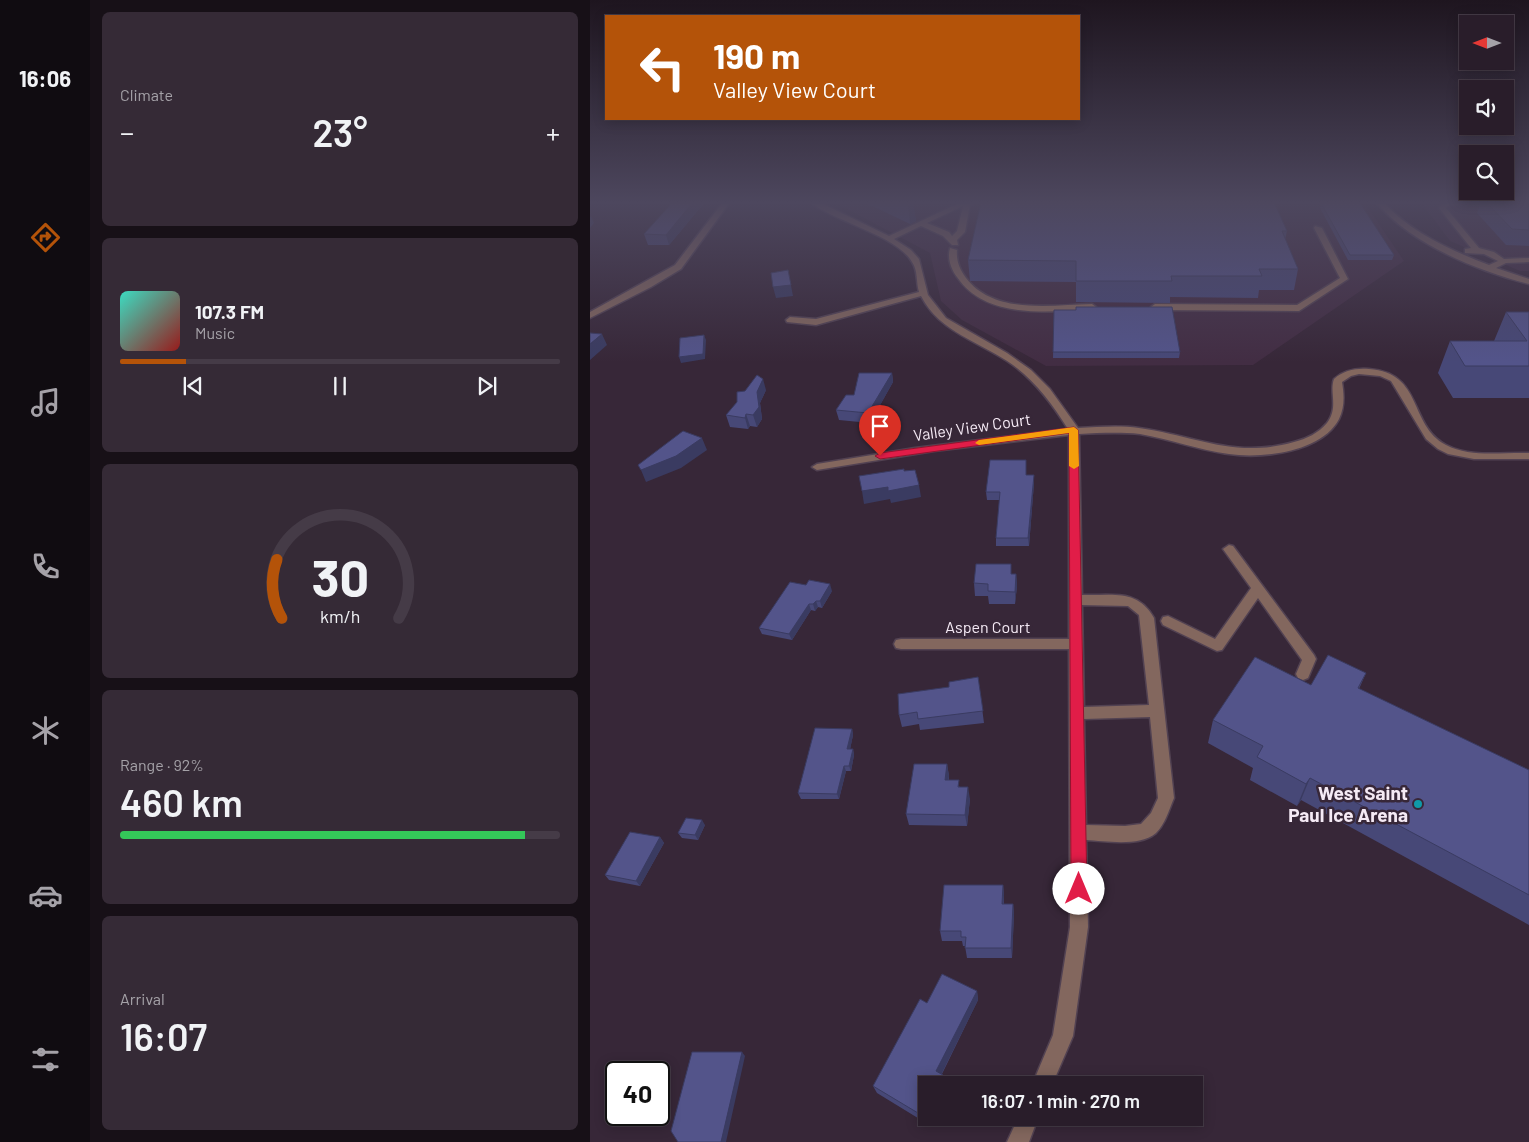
<!DOCTYPE html>
<html lang="en">
<head>
<meta charset="utf-8">
<style>
  body { margin:0; font-family:Barlow,sans-serif; background:#352a36; color:#f1f3f6; height:100vh; display:flex; flex-direction:column; font-size:19px; white-space:nowrap }
  * { box-sizing:border-box; margin:0 }
  p { font-size:16px; color:#a5a2a8 }
  .icon { flex:none; width:28px; height:28px; fill:none; stroke:currentColor; stroke-width:2; stroke-linecap:round; stroke-linejoin:round }
  .map { position:relative; flex:1; overflow:hidden }
  .drawer { display:flex; flex-direction:column; gap:12px; padding:12px; background:#171017; width:500px }
  .drawer>* { flex:none }
  .top-card { position:absolute; left:15px; top:15px; width:475px; height:105px; border-radius:0px; box-shadow:0 2px 12px #0003,0 0 0 1px #453b47; background:#b45309; color:#fff; overflow:hidden }
  .needle { width:32px; rotate:270deg }
  .tools { position:absolute; left:869px; top:15px; display:grid; gap:10px }
  .tools a { display:grid; place-items:center; width:55px; height:55px; border-radius:0px; background:#291d2a; box-shadow:0 2px 12px #0003,0 0 0 1px #453b47; font-size:25px }
  .speed { position:absolute; left:15px; top:1061px; display:flex; gap:10px; font-size:25px; font-weight:700; text-align:center }
  .speed>* { display:grid; place-content:center; width:65px; height:65px; border-radius:50%; background:#291d2a; box-shadow:0 2px 12px #0003,0 0 0 1px #453b47; line-height:1 }
  .speed .limit { border:2px solid #111; border-radius:8px; background:#fff; color:#111 }
  .pin { position:absolute; display:grid; place-items:center; width:42px; height:42px; color:#fff; margin:-51px -21px; border-radius:50% 50% 50% 0; rotate:-45deg; box-shadow:0 0 5px #0007 }
  .pin .icon { rotate:45deg }
  .me { position:absolute; width:55px; margin:-28px; rotate:0deg; stroke-linejoin:round; filter:drop-shadow(0 0 4px #0008) }
  .turn { display:flex; align-items:center; gap:18px; height:105px; padding:0 25px; font-size:22px }
  .turn .icon { width:65px; height:65px; stroke-width:2.5 }
  .turn b { display:block; font-size:35px; line-height:42px }
  .big { font-size:38px; font-weight:600; line-height:1.1 }
  .drawer .tile { flex:1; display:flex; flex-direction:column; justify-content:center; gap:8px; min-width:0; padding:0 18px; border-radius:8px; background:#352a36 }
  .drawer .dial { align-items:center; gap:0 }
  .dial svg { height:130px; overflow:visible; fill:none; stroke:#453b47; stroke-width:7; stroke-linecap:round; text-anchor:middle }
  .dial text { fill:#f1f3f6; stroke:none }
  .song { display:flex; align-items:center; gap:15px }
  .cover { width:60px; height:60px; border-radius:8px; background:linear-gradient(135deg,hsl(170 70% 55%),hsl(0 70% 35%)) }
  .played { height:5px; border-radius:2px; background:linear-gradient(90deg,#b45309 15%,#453b47 15%) }
  .keys { display:flex; justify-content:space-around; direction:ltr }
  .heat { display:flex; justify-content:space-between; align-items:center; font-size:28px; direction:ltr }
  .charge { height:8px; border-radius:4px; background:linear-gradient(90deg,#34c759 92%,#453b47 0) }
  .trip { position:absolute; left:328px; top:1076px; width:285px; height:50px; border-radius:0px; background:#291d2a; box-shadow:0 2px 12px #0003,0 0 0 1px #453b47; font-weight:600; line-height:50px; text-align:center }
  main { display:flex; flex:1; min-height:0 }
  .menu { display:flex; flex-direction:column; width:90px; justify-content:space-around; align-items:center; background:#100c11; color:#a5a2a8 }
  .menu .icon { width:35px; height:35px }
  .menu .on { color:#b45309 }
  .menu b { font-size:22px; color:#f1f3f6 }
  .map>svg:first-child { display:block }
  .built { fill:#422d43 }
  .lines { fill:none; stroke-linecap:round; stroke-linejoin:round }
  .minor-casing { stroke:#524252; stroke-width:3 }
  .minor { fill:#83675e; fill-rule:evenodd }
  .wall { fill:#474877 }
  .shaded-wall { fill:#3a3b61 }
  .building { fill:#53548a; stroke:#3a3b61 }
  .route { fill:#e11d48; stroke:#92132f }
  .slow { fill:#f59e0b }
  .culture-dot { fill:#0f9aa8; stroke:#372738; stroke-width:2 }
  .labels { text-anchor:middle; stroke-width:5; stroke-linejoin:round; paint-order:stroke }
  .street-label { font-size:16px; fill:#f5eaf5; stroke:#372738 }
  .near-poi-label { font-size:19px; font-weight:bold; fill:#f5eaf5; stroke:#372738; text-anchor:end }
</style>
</head>
<body>
<main>
<nav class="menu">
<b>16:06</b>
<svg class="icon on" aria-label="directions" viewBox="0 0 24 24"><path d="M12 3l9 9-9 9-9-9zM9 14v-3h6M13 9l2 2-2 2"/></svg>
<svg class="icon" aria-label="music" viewBox="0 0 24 24"><path d="M9 18V5l10-2v13"/><circle cx="6" cy="18" r="3"/><circle cx="16" cy="16" r="3"/></svg>
<svg class="icon" aria-label="phone" viewBox="0 0 24 24"><path d="M5 4h4l2 5-3 2q2 4 5 5l2-3 5 2v4C11 20 4 13 5 4z"/></svg>
<svg class="icon" aria-label="climate" viewBox="0 0 24 24"><path d="M12 3v18M4 7l16 10M4 17L20 7"/></svg>
<svg class="icon" aria-label="car" viewBox="0 0 24 24"><path d="M5 17H2v-5l4-1 3-4h7l3 4 3 1v5h-3M9 17h6M6 11h13"/><circle cx="7" cy="17" r="2"/><circle cx="17" cy="17" r="2"/></svg>
<svg class="icon" aria-label="filters" viewBox="0 0 24 24"><path d="M4 7h16M4 17h16"/><circle cx="9" cy="7" r="2"/><circle cx="15" cy="17" r="2"/></svg>
</nav>
<section class="drawer">
<div class="tile"><p>Climate</p>
<div class="heat"><a>−</a><b class="big">23°</b><a>+</a></div>
</div>
<div class="tile">
<div class="song"><i class="cover"></i><div><b>107.3 FM</b><p>Music</p></div></div>
<div class="played"></div>
<div class="keys"><svg class="icon" aria-label="previous" viewBox="0 0 24 24"><path d="M18 5L8 12l10 7zM5 5v14"/></svg><svg class="icon" aria-label="pause" viewBox="0 0 24 24"><path d="M8 5v14M16 5v14"/></svg><svg class="icon" aria-label="next" viewBox="0 0 24 24"><path d="M6 5l10 7-10 7zM19 5v14"/></svg></div>
</div>
<div class="tile dial"><svg viewBox="0 0 100 80">
<path d="M14 69A42 42 0 1 1 86 69"/>
<path d="M14 69A42 42 0 0 1 11 33" stroke="#b45309"/>
<text x="50" y="56" font-size="32" font-weight="700">30</text>
<text x="50" y="72" font-size="11">km/h</text>
</svg></div>
<div class="tile"><p>Range · 92%</p><b class="big">460 km</b><div class="charge"></div></div>
<div class="tile"><p>Arrival</p><b class="big">16:07</b></div>
</section>
<div class="map">
<svg width="939" height="1142" viewBox="0 0 939 1142">
  <rect width="100%" height="100%" fill="#372738"/>
  <!-- built -->
  <path class="built" d="M244 202H774L814 261 663 365 456 366 372 320 351 301 340 253Z
    M831 202H939V271H930L860 241Z"/>
  <g class="lines">
    <!-- minor casing -->
    <g class="minor-casing">
      <path id="minor" d="M133 202H140L91 269 61 287 0 318V312L85 265Z
        M220 202H229L299 236 367 204 389 202 380 205 375 232 367 240 368 245H362L353 236 331 226 304 239 321 250 329 259 338 295 356 318 417 353 441 370 460 389 488 428C508 427 529 425 549 428 607 436 644 459 704 442 716 439 729 433 737 423 749 407 739 392 744 379 754 370 766 368 779 369 834 373 818 425 856 445 881 458 912 452 939 453V459H884L858 454 848 449 836 439 801 381 790 376 769 374 761 376 752 382C754 394 755 407 749 419 732 452 672 459 639 454 609 450 580 439 550 434 530 432 509 433 489 434L492 595C522 596 547 588 564 618L584 798C579 810 575 824 566 833 550 847 516 841 496 840L498 927 483 1036 462 1085H442L463 1035 480 927 479 649H311L306 648 304 644 306 640 311 639H479V435L344 451 227 470 222 467 227 464 325 448 478 429C463 405 446 382 423 365 391 342 350 333 331 296L226 325 197 322 196 320 200 317 226 319 329 292C326 282 328 270 322 262 308 236 243 221 220 202ZM373 206 367 231 362 236 359 232 337 223ZM492 605 538 606 549 615 559 705 494 707ZM560 717 568 798 561 813 551 824 535 826 496 825 494 719Z
        M786 202H793C822 233 860 250 899 265L908 261 894 254 875 253V249L881 248 849 208 854 202H882L857 206 856 208 889 248 904 252 914 259 939 258V262L916 263 906 268 939 279V284C888 271 820 244 786 202Z
        M725 226 732 228 758 279 709 311 565 310 561 307 565 304 707 305 750 278 724 228Z
        M360 248 367 250C366 261 370 270 376 278 404 315 461 305 502 304L506 307 502 310C457 311 396 320 367 277 361 269 357 258 360 248Z
        M639 545 643 546 724 655 726 659 718 678 713 680 708 678 706 674 712 660 668 598 632 650 627 651 573 625 571 621 573 617 578 616 625 639 661 588 633 549Z
        M428 1118H448L439 1142H417Z"/>
    </g>
    <!-- minor -->
    <use href="#minor" class="minor"/>
  </g>
  <!-- wall -->
  <path class="wall" d="M83 202H115L79 245H58L54 234Z
    M274 202H323L326 221 320 224Z
    M391 202 697 231 695 240 708 269 704 290H669L668 298 580 297V303L486 302V282L380 281 378 260Z
    M891 202H935L939 206V246L916 245 887 213Z
    M731 203 804 255 802 260H758L730 208Z
    M464 310H486L590 352 589 358H463Z
    M916 312H939V398H863L848 373 860 341H904Z
    M302 373 303 382 280 423 249 420 246 410 264 395Z
    M176 390 170 403 172 419 167 427 160 426 158 429 140 427 136 415Z
    M436 460V475L444 483 439 546H406V538L410 500H397L396 492Z
    M422 574H426L427 586 425 604H399L398 596H385L384 583Z
    M242 591 232 608 228 607 225 611 221 610 202 640 172 634 169 628Z
    M776 673 769 689 939 770V925L711 800 707 806 660 780 663 768 618 743 623 720 721 685Z
    M388 677 394 723 330 730 329 724 312 727 309 715Z
    M262 729 263 735 260 749H263L264 755 261 771H256L249 799H211L208 793Z
    M357 764 359 776V780L370 787 380 799 377 826 319 825 316 814Z
    M115 825 108 840 92 838 88 833Z
    M70 837 74 843 50 886 19 880 15 875Z
    M413 885 414 895V904H423L424 914 422 958H377L375 946H373L372 941H352L350 931Z
    M387 991 388 1000 352 1074 356 1083 355 1085H336V1123L287 1093 283 1086Z"/>
  <!-- shaded-wall -->
  <path class="shaded-wall" d="M103 202H115L79 245 76 235Z
    M323 202 326 221 320 224 318 204Z
    M1 216 4 223 0 228V218Z
    M198 270 203 296 186 298 183 287Z
    M12 334 17 345 0 360V344Z
    M114 335 116 340 115 359 91 363 89 357Z
    M302 373 303 382 280 423 278 413Z
    M173 379 176 390 170 403 172 419 167 427 163 415 167 392Z
    M156 414 160 426 158 429 155 418Z
    M112 438 117 450 91 468 56 482 51 470Z
    M444 475V483L439 546 438 538Z
    M329 485 331 497 301 503 300 499 274 504 272 491 298 487Z
    M426 574 427 586 425 604V592Z
    M240 584 242 591 232 608 230 601Z
    M226 601 228 607 225 611 223 604Z
    M219 604 221 610 202 640 199 634Z
    M262 729 263 735 259 755 257 749Z
    M263 749 264 755 261 771 259 766Z
    M357 764 359 776 357 791 355 780Z
    M254 766 256 771 249 799 247 794Z
    M720 778 711 800 707 806 716 784Z
    M378 787 380 799 377 826 375 815Z
    M112 820 115 825 108 840 105 835Z
    M70 837 74 843 50 886 46 881Z
    M413 885 414 895 413 914 412 904Z
    M423 904 424 914 422 958 421 948Z
    M387 991 388 1000 349 1079 346 1071Z
    M152 1052 155 1056 136 1142H131Z
    M353 1075 356 1083 355 1085H349Z
    M336 1110V1118H339L336 1123 333 1116Z"/>
  <!-- building -->
  <path class="building" d="M83 202H103L76 235 54 234Z
    M312 202H323L318 204Z
    M391 202H684L697 231H692L708 269H669L672 276H581L582 281H486V261L378 260Z
    M896 202H935L939 206V230L922 229Z
    M731 203H770L804 255H760Z
    M198 270 201 285 183 287 181 273Z
    M486 307H582L590 352H463L464 310H486Z
    M916 312H939V366H875L860 341H937Z
    M0 333 12 334 0 344Z
    M114 335 113 354 89 357 90 338Z
    M269 373H302L278 413 246 410 256 395H264Z
    M167 375 173 379 167 392 169 407 163 415 156 414 155 418 136 415 147 402V392L155 391Z
    M93 431 112 438 86 456 51 470 48 465Z
    M400 460H436V475H444L438 538H406L410 492H396Z
    M314 469V471L325 470 329 485 298 491V487L272 491 269 476Z
    M386 564H421V574H426L425 592 398 591V584L384 583Z
    M219 580 240 584 230 601H226L223 604H219L199 634 169 628 200 582 216 585Z
    M738 655 776 673 768 688 939 770V895L720 778 716 784 667 757 673 746 623 720 665 657 721 685Z
    M388 677 393 711 328 719 327 712 309 715 308 694 359 687V682Z
    M225 728 262 729 257 749H263L259 766H254L247 794 208 793Z
    M324 764H357L355 780H369L368 787H378L375 815 316 814Z
    M96 818 112 820 105 835 88 833Z
    M40 832 70 837 46 881 15 875Z
    M354 885H413L412 904H423L421 948H375L376 937H371V931H350Z
    M352 974 387 991 346 1071 353 1075 349 1085H336V1110L333 1116 283 1086 330 999 337 1003Z
    M102 1052H152L131 1142H88L81 1131Z"/>
  <!-- sky -->
  <linearGradient id="sky" x2="0" y2="1"><stop stop-color="#1e151f"/><stop offset="0.56" stop-color="#4d475e"/><stop offset="1" stop-color="#4d475e" stop-opacity="0"/></linearGradient>
  <rect width="939" height="362" fill="url(#sky)"/>
  <!-- route -->
  <path class="route" d="M484 427 488 430 497 889 494 894 489 897 483 894 481 889 479 433 290 459 285 456 290 453Z"/>
  <!-- slow -->
  <path class="slow" d="M484 427 488 430 489 466 484 469 479 466V433L389 445 385 443 389 440Z"/>
  <!-- markers -->
  <circle class="culture-dot" cx="828" cy="804" r="5"/>
  <g class="labels">
    <!-- street labels -->
    <g class="street-label">
      <text transform="translate(382 427) rotate(-8)" y="6">Valley View Court</text>
      <text x="398" y="633">Aspen Court</text>
    </g>
    <!-- near-poi labels -->
    <g class="near-poi-label">
      <text x="818" y="800">West Saint<tspan x="818" dy="22">Paul Ice Arena</tspan></text>
    </g>
  </g>
</svg>
<div class="tools">
<a><svg class="needle" viewBox="-14 -14 28 28"><path d="M0-13l5 13h-10z" fill="#e53935"/><path d="M0 13l5-13h-10z" fill="#a5a2a8"/></svg></a>
<a><svg class="icon" aria-label="sound" viewBox="0 0 24 24"><path d="M4 9h4l5-4v14l-5-4H4zM17 9q2 3 0 6"/></svg></a>
<a><svg class="icon" aria-label="search" viewBox="0 0 24 24"><circle cx="10" cy="10" r="6"/><path d="M15 15l6 6"/></svg></a>
</div>
<div class="speed"><div class="limit">40</div></div>
<div class="pin" style="left:290px;top:456px;background:#d93025"><svg class="icon" aria-label="arrive" viewBox="0 0 24 24"><path d="M6 21V4h12l-3 4 3 4H6"/></svg></div>
<svg class="me" style="left:489px;top:889px" viewBox="-20 -20 40 40"><circle r="19" fill="#fff"/><path d="M0-13L10 11 0 6-10 11z" fill="#e11d48"/></svg>
<div class="trip">16:07 · 1 min · 270 m</div>
<div class="top-card">
<div class="turn"><svg class="icon" aria-label="left" viewBox="0 0 24 24"><path d="M17 20v-9H6M10 6l-5 5 5 5"/></svg><div><b>190 m</b>Valley View Court</div></div>
</div>
</div>
</main>
</body>
</html>
